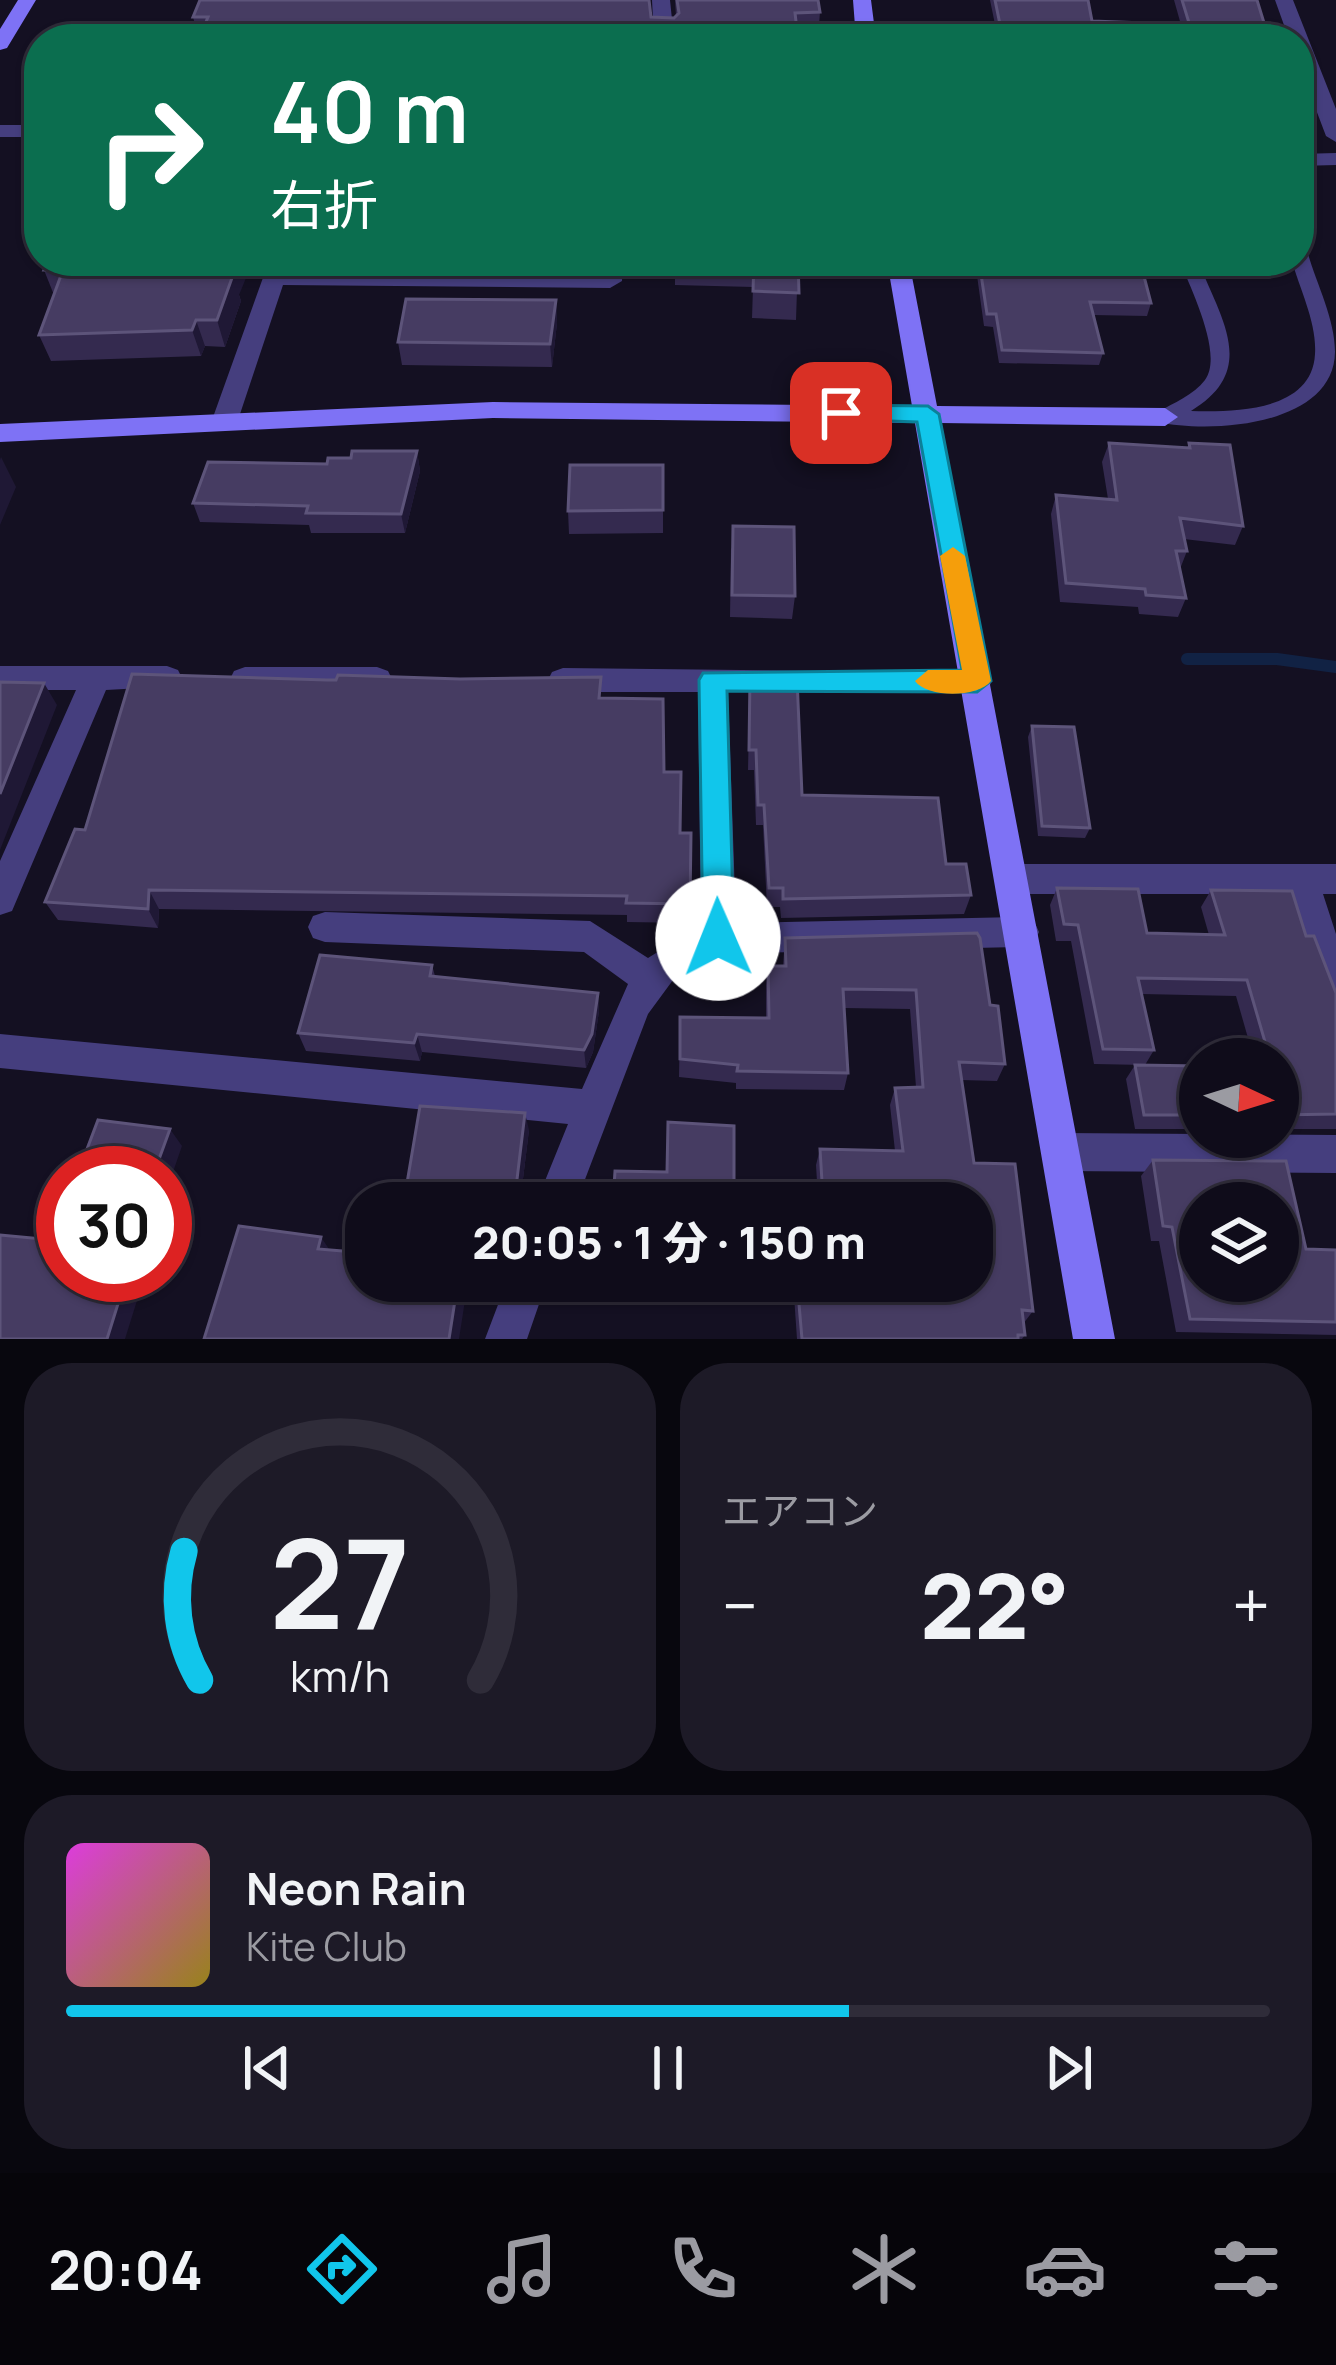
<!DOCTYPE html>
<html lang="ja">
<head>
<meta charset="utf-8">
<style>
  body { margin:0; font-family:Manrope,"Noto Sans JP",sans-serif; background:#1d1a27; color:#f1f3f6; height:100vh; display:flex; flex-direction:column; font-size:45px; white-space:nowrap }
  * { box-sizing:border-box; margin:0 }
  p { font-size:39px; color:#9b9ba2 }
  .icon { flex:none; width:66px; height:66px; fill:none; stroke:currentColor; stroke-width:2; stroke-linecap:round; stroke-linejoin:round }
  .map { position:relative; height:1339px; overflow:hidden }
  .details { display:flex; flex-direction:column; gap:24px; padding:24px; background:#08070e; flex:1 }
  .details>* { flex:none }
  .top-card { position:absolute; left:24px; top:24px; width:1290px; height:252px; border-radius:48px; box-shadow:0 3px 9px #0004,0 0 0 3px #2f2c39; background:#0b6e4f; color:#fff; overflow:hidden }
  .needle { width:78px; rotate:94deg }
  .tools { position:absolute; left:1179px; top:1038px; display:grid; gap:24px }
  .tools a { display:grid; place-items:center; width:120px; height:120px; border-radius:50%; background:#0f0c1a; box-shadow:0 3px 9px #0004,0 0 0 3px #2f2c39; font-size:60px }
  .speed { position:absolute; left:36px; top:1146px; display:flex; gap:24px; font-size:60px; font-weight:700; text-align:center }
  .speed>* { display:grid; place-content:center; width:156px; height:156px; border-radius:50%; background:#0f0c1a; box-shadow:0 3px 9px #0004,0 0 0 3px #2f2c39; line-height:1 }
  .speed .limit { border:18px solid #d22; background:#fff; color:#111 }
  .pin { position:absolute; display:grid; place-items:center; width:102px; height:102px; color:#fff; margin:-51px; border-radius:24px; box-shadow:0 6px 18px #0006 }
  .me { position:absolute; width:132px; margin:-66px; rotate:359deg; stroke-linejoin:round; filter:drop-shadow(0 0 9px #0008) }
  .turn { display:flex; align-items:center; gap:42px; height:252px; padding:0 48px; font-size:54px }
  .turn .icon { width:156px; height:156px; stroke-width:2.5 }
  .turn b { display:block; font-size:84px; line-height:102px }
  .big { font-size:90px; font-weight:800; line-height:1.1 }
  .details .card { flex:1; display:flex; flex-direction:column; justify-content:center; gap:18px; min-width:0; padding:0 42px; border-radius:48px; background:#1d1a27 }
  .details .dial { align-items:center; gap:0 }
  .dial svg { height:312px; overflow:visible; fill:none; stroke:#2f2c39; stroke-width:7; stroke-linecap:round; text-anchor:middle }
  .dial text { fill:#f1f3f6; stroke:none }
  .song { display:flex; align-items:center; gap:36px }
  .cover { width:144px; height:144px; border-radius:18px; background:linear-gradient(135deg,hsl(300 70% 55%),hsl(50 70% 35%)) }
  .played { height:12px; border-radius:6px; background:linear-gradient(90deg,#11c6eb 65%,#2f2c39 65%) }
  .keys { display:flex; justify-content:space-around; direction:ltr }
  .heat { display:flex; justify-content:space-between; align-items:center; font-size:66px; direction:ltr }
  .details .tiles { flex:1; display:grid; gap:24px; grid-template-columns:1fr 1fr }
  .card:last-child { grid-column:span 2 }
  .trip { position:absolute; left:345px; top:1182px; width:648px; height:120px; border-radius:48px; background:#0f0c1a; box-shadow:0 3px 9px #0004,0 0 0 3px #2f2c39; font-weight:800; line-height:120px; text-align:center }
  .tab-bar { display:flex; height:192px; justify-content:space-around; align-items:center; background:#06050a; color:#9b9ba2 }
  .tab-bar .icon { width:84px; height:84px }
  .tab-bar .active { color:#11c6eb }
  .tab-bar b { font-size:54px; color:#f1f3f6 }
  .map>svg:first-child { display:block }
  .lines { fill:none; stroke-linecap:round; stroke-linejoin:round }
  .stream { stroke:#124; stroke-width:12 }
  .lane { fill:#453e7e; fill-rule:evenodd }
  .street { fill:#453e7e; fill-rule:evenodd }
  .secondary { fill:#7e72f5; fill-rule:evenodd }
  .wall { fill:#342a4f }
  .shaded-wall { fill:#1f1835 }
  .building { fill:#463c62; stroke:#5d547a; stroke-width:3; fill-rule:evenodd }
  .route { fill:#11c6eb; stroke:#0b8199; stroke-width:3 }
  .slow { fill:#f59e0b }
</style>
</head>
<body>
<div class="map">
<svg width="1336" height="1339" viewBox="0 0 1336 1339">
  <rect width="100%" height="100%" fill="#141022"/>
  <g class="lines">
    <!-- stream -->
    <path class="stream" d="M1187 659H1277L1336 667"/>
    <!-- lane -->
    <path class="lane" d="M1299 249 1308 254C1317 285 1335 319 1335 352 1334 426 1211 434 1158 422L1155 417 1158 412C1173 403 1194 395 1205 380 1224 354 1190 288 1180 261H1198C1221 319 1259 370 1191 411 1234 412 1312 412 1315 354 1317 323 1300 290 1292 261H1299Z"/>
    <!-- street -->
    <path class="street" d="M652 0H670L674 39H654Z
      M1275 0H1293L1336 109V142L1326 136 1299 65V39H1289Z
      M0 125H39V137H0Z
      M1336 153V165L1299 166V154Z
      M269 261H291L288 271 599 274 601 261H623L622 281 610 288 283 285 238 420 234 426H216L212 420Z
      M0 666H167L178 670 182 678 178 686 106 690 12 911 0 915V861L76 690H0Z
      M245 667H377L388 671 392 679 388 687 377 691H245L234 687 230 679 234 671Z
      M563 668 988 673 992 681 988 689 977 693 728 692 736 923 1022 917 1034 921 1039 932 1034 943 1022 947 711 954 673 980 648 1014 576 1203H536L568 1124 0 1068V1034L582 1089 628 984 584 952 325 942 313 938 308 927 313 916 325 912 590 921 648 958 701 925 698 692H563L552 688 548 680 552 672Z
      M1014 864H1336V894H1323L1336 934V1004L1323 1000 1318 988 1289 894H1014L1002 889 997 879 1002 869Z
      M1061 1133 1336 1135V1173L1061 1171 1047 1165 1042 1152 1047 1139Z
      M507 1281H547L527 1339H485Z"/>
    <!-- secondary -->
    <path class="secondary" d="M18 0H36L7 48 0 50V29Z
      M853 0H871L876 39H856Z
      M887 261H909L937 406 1165 408 1178 417 1165 426 940 423 1115 1339H1073L915 423 493 418 0 442V424L493 402 912 406Z"/>
  </g>
  <!-- wall -->
  <path class="wall" d="M675 0H818L820 12 818 38 199 39 193 17 674 18 676 16Z
    M990 0H1088L1092 21 1146 39H998Z
    M1174 0H1257L1269 39H1185Z
    M48 261 239 295 241 301 225 347 205 346 201 356 51 361 39 335 54 295 44 270Z
    M351 261H405L404 266 352 265Z
    M675 261H798L796 320 752 318 753 287 675 285Z
    M975 261H1140L1151 303 1147 316 1093 315 1103 353 1099 365 999 363 993 327 984 326Z
    M556 300 557 323 552 367 402 365 398 342Z
    M1109 443 1187 448 1189 443 1243 526 1235 545 1184 539 1187 551 1180 569 1186 598 1178 617 1139 614 1138 607 1060 602 1051 514 1056 495 1108 499 1102 462Z
    M417 451 420 471 405 533H311L309 525 200 522 193 503 351 458Z
    M663 465V533L569 534 568 511Z
    M731 548 795 596 792 619 730 617Z
    M750 677 802 795 946 864 971 895 964 914 781 918 780 907H767L763 825H756L754 770H748Z
    M602 698 664 772 680 833H691L690 923 627 922V915L159 909 158 928 58 920 45 902 85 830Z
    M1032 726 1090 828 1085 838 1038 836 1028 737Z
    M1057 888 1147 933 1209 935 1201 907 1211 890 1306 936 1336 993V1129H1278V1059H1254L1236 996 1142 994 1154 1050 1145 1065 1094 1064 1071 941H1056L1050 905Z
    M785 938 990 1005 1005 1064 997 1081 961 1080 974 1163 1033 1311 1023 1324 1025 1335 1022 1339H797L793 1281H972L734 1197 818 1198 816 1165 820 1149 895 1151 890 1105 895 1088 916 1087 910 1009 844 1008 848 1073 844 1090 736 1089V1083L679 1077 680 1017 766 1018V985L768 966H783Z
    M432 965 435 976 598 993 599 1011 593 1052 586 1068 422 1052 420 1061 306 1051 298 1033Z
    M1135 1065 1200 1066V1129H1135L1126 1079Z
    M529 1130 520 1203H411L406 1189Z
    M1153 1160 1306 1249 1336 1250V1335L1176 1332 1159 1241H1151L1141 1176Z"/>
  <!-- shaded-wall -->
  <path class="shaded-wall" d="M235 261H253L239 295 241 301 225 347 217 320 228 275Z
    M556 300 557 323 552 367 550 344Z
    M196 320 205 346 201 356 192 330Z
    M417 451 420 471 405 533 401 514Z
    M1 457 16 487 0 525V460Z
    M44 683 57 705 0 850V794Z
    M149 890 159 909 158 928 148 909Z
    M598 993 599 1011 593 1052 586 1068 584 1050Z
    M417 1034 422 1052 420 1061 414 1043Z
    M525 1113 529 1130 520 1203H517L515 1196Z
    M170 1129 182 1146 165 1195V1173H154Z
    M321 1237 333 1255 318 1249Z
    M127 1275H145L125 1339H107Z
    M458 1281H468L459 1339H449Z"/>
  <!-- building -->
  <path class="building" d="M200 0H649L651 17 674 18 679 13 677 0H818L820 12 795 13 798 39H394L399 24 387 39H199L208 17H193Z
    M995 0H1088L1092 21 1144 23 1146 39H1003Z
    M1182 0H1257L1269 39H1194Z
    M48 261H235L228 275H233L217 320H196L192 330 39 335 63 270H44Z
    M754 261H798L799 293 753 291Z
    M979 261H1140L1151 303 1090 302 1103 353 1002 350 996 314H987Z
    M406 299 556 300 550 344 398 342Z
    M1109 443 1190 448 1189 443 1230 445 1243 526 1180 518 1187 551H1176L1186 598 1146 595 1145 589 1066 583 1056 495 1117 500Z
    M352 451H417L401 514 306 513 308 506 193 503 208 462 327 464 328 458H351Z
    M570 465H663V510L568 511Z
    M733 526 794 527 795 596 732 595Z
    M132 674 327 680H336L338 675 460 679 601 677 599 698 663 699 664 772H681L680 833H691L690 904 626 903 627 896 149 890 148 909 45 902 75 829 85 830Z
    M750 677 797 678 802 795 938 798 946 864H966L971 895 783 899V888H769L764 805H758L756 750H749Z
    M0 682 44 683 0 794Z
    M1032 726 1074 727 1090 828 1042 826Z
    M1057 888 1138 889 1147 933 1225 935 1211 890 1292 891 1306 936H1314L1336 993V1114L1278 1115V1059H1270L1247 980 1138 978 1154 1050 1103 1049 1078 925 1064 924Z
    M977 933 980 938 990 1005 998 1006 1005 1064 959 1062 974 1163 1015 1164 1033 1311 1022 1310 1025 1335H1018V1339H802L797 1281H972V1203H613L615 1171 667 1172 668 1122 734 1126V1197L823 1198 820 1149 903 1151 895 1088 923 1087 916 990 843 989 848 1073 737 1071 738 1065 680 1059V1017L769 1018 768 966H786L785 938Z
    M320 955 432 965 430 976 598 993 592 1034 584 1050 417 1034 414 1043 298 1033Z
    M1135 1065 1200 1066V1115H1144Z
    M420 1106 525 1113 515 1196 406 1189Z
    M98 1120 170 1129 154 1173H78Z
    M1153 1160 1286 1161 1306 1249 1336 1250V1322L1190 1319 1172 1227 1163 1226ZM1200 1203H1278V1281H1200Z
    M63 1213V1275H127L107 1339H0V1235L53 1240Z
    M239 1226 321 1237 318 1249 366 1253V1281H458L449 1339H204Z"/>
  <!-- route -->
  <path class="route" d="M841 405 928 406 939 414 991 681 977 692 727 691 734 938 730 948 718 953 707 948 703 938 699 680 703 673 962 670 917 422 832 419V408Z"/>
  <!-- slow -->
  <path class="slow" d="M953 547 965 556 991 681C978 698 927 698 915 681L928 670H962L940 556Z"/>
</svg>
<div class="tools">
<a><svg class="needle" viewBox="-14 -14 28 28"><path d="M0-13l5 13h-10z" fill="#e53935"/><path d="M0 13l5-13h-10z" fill="#9b9ba2"/></svg></a>
<a><svg class="icon" aria-label="layers" viewBox="0 0 24 24"><path d="M12 4l9 5-9 5-9-5zM3 14l9 5 9-5"/></svg></a>
</div>
<div class="speed"><div class="limit">30</div></div>
<div class="pin" style="left:841px;top:413px;background:#d93025"><svg class="icon" aria-label="arrive" viewBox="0 0 24 24"><path d="M6 21V4h12l-3 4 3 4H6"/></svg></div>
<svg class="me" style="left:718px;top:938px" viewBox="-20 -20 40 40"><circle r="19" fill="#fff"/><path d="M0-13L10 11 0 6-10 11z" fill="#11c6eb"/></svg>
<div class="trip">20:05 · 1 分 · 150 m</div>
<div class="top-card">
<div class="turn"><svg class="icon" aria-label="right" viewBox="0 0 24 24"><path d="M7 20v-9h11M14 6l5 5-5 5"/></svg><div><b>40 m</b>右折</div></div>
</div>
</div>
<section class="details">
<div class="tiles">
<div class="card dial"><svg viewBox="0 0 100 80">
<path d="M14 69A42 42 0 1 1 86 69"/>
<path d="M14 69A42 42 0 0 1 10 36" stroke="#11c6eb"/>
<text x="50" y="56" font-size="32" font-weight="700">27</text>
<text x="50" y="72" font-size="11">km/h</text>
</svg></div>
<div class="card"><p>エアコン</p>
<div class="heat"><a>−</a><b class="big">22°</b><a>+</a></div>
</div>
<div class="card">
<div class="song"><i class="cover"></i><div><b>Neon Rain</b><p>Kite Club</p></div></div>
<div class="played"></div>
<div class="keys"><svg class="icon" aria-label="previous" viewBox="0 0 24 24"><path d="M18 5L8 12l10 7zM5 5v14"/></svg><svg class="icon" aria-label="pause" viewBox="0 0 24 24"><path d="M8 5v14M16 5v14"/></svg><svg class="icon" aria-label="next" viewBox="0 0 24 24"><path d="M6 5l10 7-10 7zM19 5v14"/></svg></div>
</div>
</div>
</section>
<nav class="tab-bar">
<b>20:04</b>
<svg class="icon active" aria-label="directions" viewBox="0 0 24 24"><path d="M12 3l9 9-9 9-9-9zM9 14v-3h6M13 9l2 2-2 2"/></svg>
<svg class="icon" aria-label="music" viewBox="0 0 24 24"><path d="M9 18V5l10-2v13"/><circle cx="6" cy="18" r="3"/><circle cx="16" cy="16" r="3"/></svg>
<svg class="icon" aria-label="phone" viewBox="0 0 24 24"><path d="M5 4h4l2 5-3 2q2 4 5 5l2-3 5 2v4C11 20 4 13 5 4z"/></svg>
<svg class="icon" aria-label="climate" viewBox="0 0 24 24"><path d="M12 3v18M4 7l16 10M4 17L20 7"/></svg>
<svg class="icon" aria-label="car" viewBox="0 0 24 24"><path d="M5 17H2v-5l4-1 3-4h7l3 4 3 1v5h-3M9 17h6M6 11h13"/><circle cx="7" cy="17" r="2"/><circle cx="17" cy="17" r="2"/></svg>
<svg class="icon" aria-label="filters" viewBox="0 0 24 24"><path d="M4 7h16M4 17h16"/><circle cx="9" cy="7" r="2"/><circle cx="15" cy="17" r="2"/></svg>
</nav>
</body>
</html>
